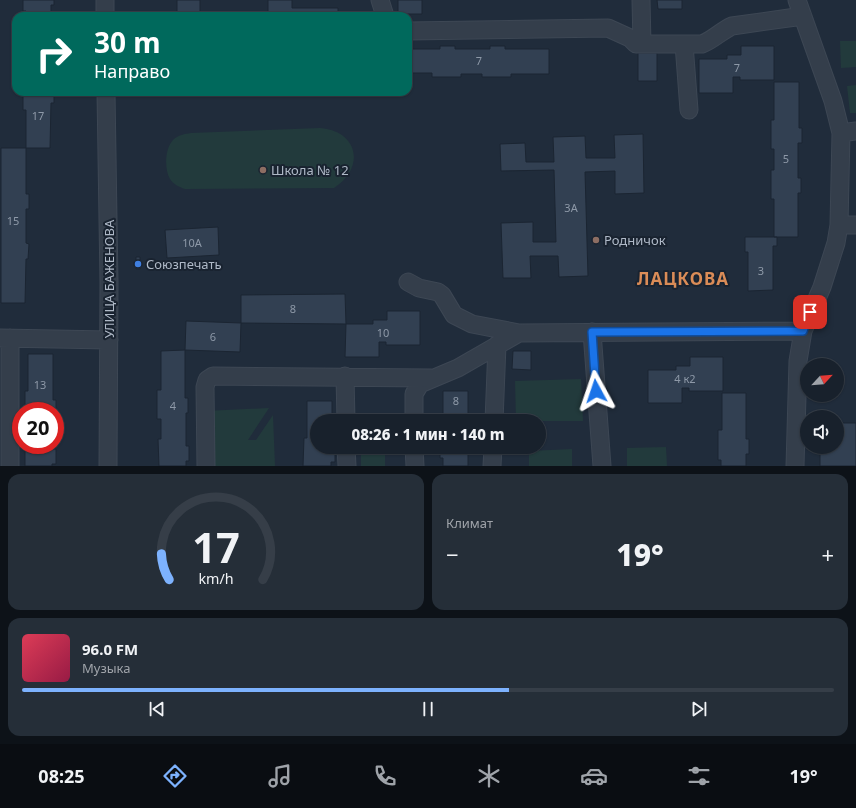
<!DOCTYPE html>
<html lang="ru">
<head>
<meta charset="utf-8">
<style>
  body { margin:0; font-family:"Noto Sans",sans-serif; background:#252e38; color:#f1f3f6; height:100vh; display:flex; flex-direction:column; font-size:15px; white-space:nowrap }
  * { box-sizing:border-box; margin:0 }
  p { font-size:13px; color:#9fa3a9 }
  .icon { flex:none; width:22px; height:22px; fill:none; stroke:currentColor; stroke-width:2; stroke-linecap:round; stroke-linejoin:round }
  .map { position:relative; height:466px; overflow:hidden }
  .sheet { display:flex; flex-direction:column; gap:8px; padding:8px; background:#0d1218; flex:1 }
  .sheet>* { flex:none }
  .top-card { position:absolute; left:12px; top:12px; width:400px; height:84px; border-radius:12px; box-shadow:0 1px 3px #0004,0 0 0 1px #363e48; background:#00695c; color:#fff; overflow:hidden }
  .needle { width:26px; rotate:64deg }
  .tools { position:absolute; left:800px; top:358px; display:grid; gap:8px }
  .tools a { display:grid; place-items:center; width:44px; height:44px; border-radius:50%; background:#18212c; box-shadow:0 1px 3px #0004,0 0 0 1px #363e48; font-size:20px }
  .speed { position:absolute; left:12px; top:402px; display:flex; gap:8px; font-size:20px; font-weight:700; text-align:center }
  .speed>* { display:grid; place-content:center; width:52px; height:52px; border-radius:50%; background:#18212c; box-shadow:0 1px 3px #0004,0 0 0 1px #363e48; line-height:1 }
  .speed .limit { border:6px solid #d22; background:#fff; color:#111 }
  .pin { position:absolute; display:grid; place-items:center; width:34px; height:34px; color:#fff; margin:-17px; border-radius:8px; box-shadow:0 2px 6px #0006 }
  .me { position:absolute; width:44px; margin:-22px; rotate:355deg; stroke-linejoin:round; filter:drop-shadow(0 0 3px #0008) }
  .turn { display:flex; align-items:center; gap:14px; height:84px; padding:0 16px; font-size:18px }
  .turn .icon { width:52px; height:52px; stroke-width:2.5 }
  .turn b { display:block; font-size:28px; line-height:34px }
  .big { font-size:30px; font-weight:800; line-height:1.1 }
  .sheet .card { flex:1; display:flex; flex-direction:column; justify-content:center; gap:6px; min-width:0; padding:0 14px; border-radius:12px; background:#252e38 }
  .sheet .dial { align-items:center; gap:0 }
  .dial svg { height:104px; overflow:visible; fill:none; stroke:#363e48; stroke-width:7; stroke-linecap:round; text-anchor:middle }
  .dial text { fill:#f1f3f6; stroke:none }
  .song { display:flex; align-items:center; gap:12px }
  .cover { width:48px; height:48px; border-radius:6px; background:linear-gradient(135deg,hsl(350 70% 55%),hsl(340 70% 35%)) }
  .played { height:4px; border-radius:2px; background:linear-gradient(90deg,#7db2fe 60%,#363e48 60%) }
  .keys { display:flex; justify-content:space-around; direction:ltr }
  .heat { display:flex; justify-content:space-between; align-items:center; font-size:22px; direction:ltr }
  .sheet .tiles { flex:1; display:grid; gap:8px; grid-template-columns:1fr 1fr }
  .card:last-child { grid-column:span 2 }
  .trip { position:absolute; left:310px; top:414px; width:236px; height:40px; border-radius:20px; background:#18212c; box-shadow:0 1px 3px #0004,0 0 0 1px #363e48; font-weight:800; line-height:40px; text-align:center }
  .tabs { display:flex; height:64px; justify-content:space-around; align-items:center; background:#0a0d12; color:#9fa3a9 }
  .tabs .icon { width:28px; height:28px }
  .tabs .selected { color:#7db2fe }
  .tabs b { font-size:18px; color:#f1f3f6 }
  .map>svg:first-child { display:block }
  .green { fill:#223a3c }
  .building { fill:#324052; stroke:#1b2532 }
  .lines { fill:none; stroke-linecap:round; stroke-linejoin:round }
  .minor-casing { stroke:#3d4754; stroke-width:19 }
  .minor { stroke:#343e4b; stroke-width:17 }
  .route-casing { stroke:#114b97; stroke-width:10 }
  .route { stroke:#1a73e8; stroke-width:7 }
  .education-dot { fill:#8d6e63; stroke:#192330; stroke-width:1.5 }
  .shop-dot { fill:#3f7fe0; stroke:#192330; stroke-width:1.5 }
  .labels { text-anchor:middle; stroke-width:4; stroke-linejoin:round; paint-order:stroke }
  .number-label { font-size:11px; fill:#8e99a8 }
  .poi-label { font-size:13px; fill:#afb9c7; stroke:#192330; text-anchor:start }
  .street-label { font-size:13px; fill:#afb9c7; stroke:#192330 }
  .district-label { font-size:17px; font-weight:bold; letter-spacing:1px; fill:#da8c57; stroke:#192330 }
</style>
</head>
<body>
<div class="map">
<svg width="856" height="466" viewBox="0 0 856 466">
  <rect width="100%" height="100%" fill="#202c3b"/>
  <!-- green -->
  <path class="green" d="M840 41H856V67L841 68Z
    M856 85V113H850L847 86Z
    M320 128C358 131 366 167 334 188L185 189C179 187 173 184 170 179 164 169 165 148 173 140 178 135 185 134 191 133Z
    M581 379 583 421H516L515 381Z
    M269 408 248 440H256L273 415 275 466H212L205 411Z
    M361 447H385V466H361Z
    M666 447 667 466H627V448Z
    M572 449V466H529V451Z"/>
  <!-- building -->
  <path class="building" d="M23 0H54V5H51V16H26V11H23Z
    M177 0H200V13H211V16H177Z
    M268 0H292V8H338V16H268Z
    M398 0H422V14H398Z
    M657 0H682V9H658Z
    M440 46H455V49H490V46H505V49H549V74H511V77H482V74H461V77H432V73H408V49H440Z
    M741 46H774V80H740V77H733V93H699V59H727V55H741Z
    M638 53H657V81H638Z
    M774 82H799V128H802V143H798V178H801V193H798V237H774V199H771V170H774V149H771V120H774Z
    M23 92H54V103H51L50 148H26V110H23Z
    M643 134 644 193 615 194V171L585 172 588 276 559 277 558 256H530L531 278H503L501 223 533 222V242H556L554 170 501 171 500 144 525 143 526 162H554L553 137 585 136 586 158H615L614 135Z
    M1 148H26V194H29V209H26V243L29 244 28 259H26L25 303H1Z
    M218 227 219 255 167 258 165 230Z
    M745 237H777V246H773V290L748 291V252H745Z
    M136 257H140V269H136Z
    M345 294 346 324 241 323V295Z
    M387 311H420V345H386V342H379V357H345L346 324H373V320H387Z
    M186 321 241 323 240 352 185 350Z
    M185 350V398H188V413H186V446H189V461H186V466H159L158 439H161V419H157V390H161V351Z
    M513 351H531V370L512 369Z
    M28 354H53V400H56V415L55 411H25V391H28Z
    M690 357H723V391H689V388H682V403H648V370H676V366H690Z
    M443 391H468V421H443Z
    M722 393H746V439H749V454H746V466H721V460H718V430H722Z
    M307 401H332V421H317V447H335V462H331V466H303L304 438H307Z
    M837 423H856V466H820V447H837Z
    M25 445H53V449H56V464H52V466H25Z
    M440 447H471V452H468V466H443V458H440Z"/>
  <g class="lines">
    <!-- minor casing -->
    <g class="minor-casing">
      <path id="minor" d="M105 0V16
        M380 0 385 16
        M641 0 642 44
        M408 31 608 28 630 38 636 44H702C713 40 721 31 732 26L803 16
        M684 44 689 110
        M106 92 109 283 108 466
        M841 133 856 131
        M839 225H856
        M408 282 419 288 438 292 442 295 454 315 472 324 519 333
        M592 332 602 466
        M0 338 109 340
        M345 376 346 421
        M414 421V394L420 384 458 368 519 333 803 331
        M494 421 497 345
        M346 447 347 466
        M414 447 415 466
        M10 466V338
        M206 466 205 387 207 380 213 376 431 378
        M492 466 493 447
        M795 466 798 361 803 331 822 287 836 243 839 225 841 133 833 101 797 0"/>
    </g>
    <!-- minor -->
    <use href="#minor" class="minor"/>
  </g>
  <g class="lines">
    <!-- route casing -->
    <g class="route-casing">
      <path id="route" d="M596 391 592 332 803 331 810 312"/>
    </g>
    <!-- route -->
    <use href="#route" class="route"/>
  </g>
  <!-- markers -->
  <g class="education-dot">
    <circle cx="263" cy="170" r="4"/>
    <circle cx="596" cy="240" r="4"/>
  </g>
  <circle class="shop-dot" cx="138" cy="264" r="4"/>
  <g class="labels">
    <!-- number labels -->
    <g class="number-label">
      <text x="479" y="65">7</text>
      <text x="737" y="72">7</text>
      <text x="38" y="120">17</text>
      <text x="786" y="163">5</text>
      <text x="571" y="212">3А</text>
      <text x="13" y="225">15</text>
      <text x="192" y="247">10А</text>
      <text x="761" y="275">3</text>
      <text x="293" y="313">8</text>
      <text x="383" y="337">10</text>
      <text x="213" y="341">6</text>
      <text x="685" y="383">4 к2</text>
      <text x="40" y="389">13</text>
      <text x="456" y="405">8</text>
      <text x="173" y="410">4</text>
    </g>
    <!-- poi labels -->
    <g class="poi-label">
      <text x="271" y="175">Школа № 12</text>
      <text x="604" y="245">Родничок</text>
      <text x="146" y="269">Союзпечать</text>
    </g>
    <!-- street labels -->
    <g class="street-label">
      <text transform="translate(109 279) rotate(-90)" y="5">УЛИЦА БАЖЕНОВА</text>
    </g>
    <!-- district labels -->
    <g class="district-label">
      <text x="683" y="285">ЛАЦКОВА</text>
    </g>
  </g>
</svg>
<div class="tools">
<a><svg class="needle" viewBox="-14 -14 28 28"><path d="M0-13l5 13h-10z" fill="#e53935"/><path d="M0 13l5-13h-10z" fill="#9fa3a9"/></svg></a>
<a><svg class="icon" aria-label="sound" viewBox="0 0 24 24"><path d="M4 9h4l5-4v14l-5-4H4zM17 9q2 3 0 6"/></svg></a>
</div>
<div class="speed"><div class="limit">20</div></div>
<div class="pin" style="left:810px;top:312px;background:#d93025"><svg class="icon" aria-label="arrive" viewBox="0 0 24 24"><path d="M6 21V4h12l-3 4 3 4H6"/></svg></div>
<svg class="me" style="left:596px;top:391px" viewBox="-20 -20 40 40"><path d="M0-17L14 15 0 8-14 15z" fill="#1a73e8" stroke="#fff" stroke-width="4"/></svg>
<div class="trip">08:26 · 1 мин · 140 m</div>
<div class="top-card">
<div class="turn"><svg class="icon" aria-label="right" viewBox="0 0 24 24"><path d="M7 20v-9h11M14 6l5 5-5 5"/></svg><div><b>30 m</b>Направо</div></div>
</div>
</div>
<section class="sheet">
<div class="tiles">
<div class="card dial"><svg viewBox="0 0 100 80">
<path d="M14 69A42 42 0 1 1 86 69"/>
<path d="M14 69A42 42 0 0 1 8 49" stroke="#7db2fe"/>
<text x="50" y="56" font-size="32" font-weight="700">17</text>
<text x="50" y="72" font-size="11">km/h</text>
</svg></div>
<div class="card"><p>Климат</p>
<div class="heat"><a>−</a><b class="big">19°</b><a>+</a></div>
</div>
<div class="card">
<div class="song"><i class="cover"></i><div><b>96.0 FM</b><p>Музыка</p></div></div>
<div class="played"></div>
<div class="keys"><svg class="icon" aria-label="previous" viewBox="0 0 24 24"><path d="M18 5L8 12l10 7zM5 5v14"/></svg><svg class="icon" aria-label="pause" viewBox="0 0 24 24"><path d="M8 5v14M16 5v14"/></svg><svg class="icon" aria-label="next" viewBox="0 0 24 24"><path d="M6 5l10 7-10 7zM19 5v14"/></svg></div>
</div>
</div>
</section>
<nav class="tabs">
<b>08:25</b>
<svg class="icon selected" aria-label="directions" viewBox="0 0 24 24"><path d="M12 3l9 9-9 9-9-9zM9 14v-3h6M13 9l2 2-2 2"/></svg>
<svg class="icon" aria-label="music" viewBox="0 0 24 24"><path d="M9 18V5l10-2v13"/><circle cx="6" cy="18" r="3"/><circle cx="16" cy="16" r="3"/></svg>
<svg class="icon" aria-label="phone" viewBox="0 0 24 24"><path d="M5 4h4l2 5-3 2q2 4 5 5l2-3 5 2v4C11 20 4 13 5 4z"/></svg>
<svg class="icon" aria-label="climate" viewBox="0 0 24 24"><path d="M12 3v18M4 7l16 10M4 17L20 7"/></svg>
<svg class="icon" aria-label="car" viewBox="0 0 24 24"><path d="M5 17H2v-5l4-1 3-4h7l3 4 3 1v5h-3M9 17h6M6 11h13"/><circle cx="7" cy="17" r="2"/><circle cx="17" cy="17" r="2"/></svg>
<svg class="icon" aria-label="filters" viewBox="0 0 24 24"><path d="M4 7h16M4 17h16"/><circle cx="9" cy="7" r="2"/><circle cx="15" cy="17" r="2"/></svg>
<b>19°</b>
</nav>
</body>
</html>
